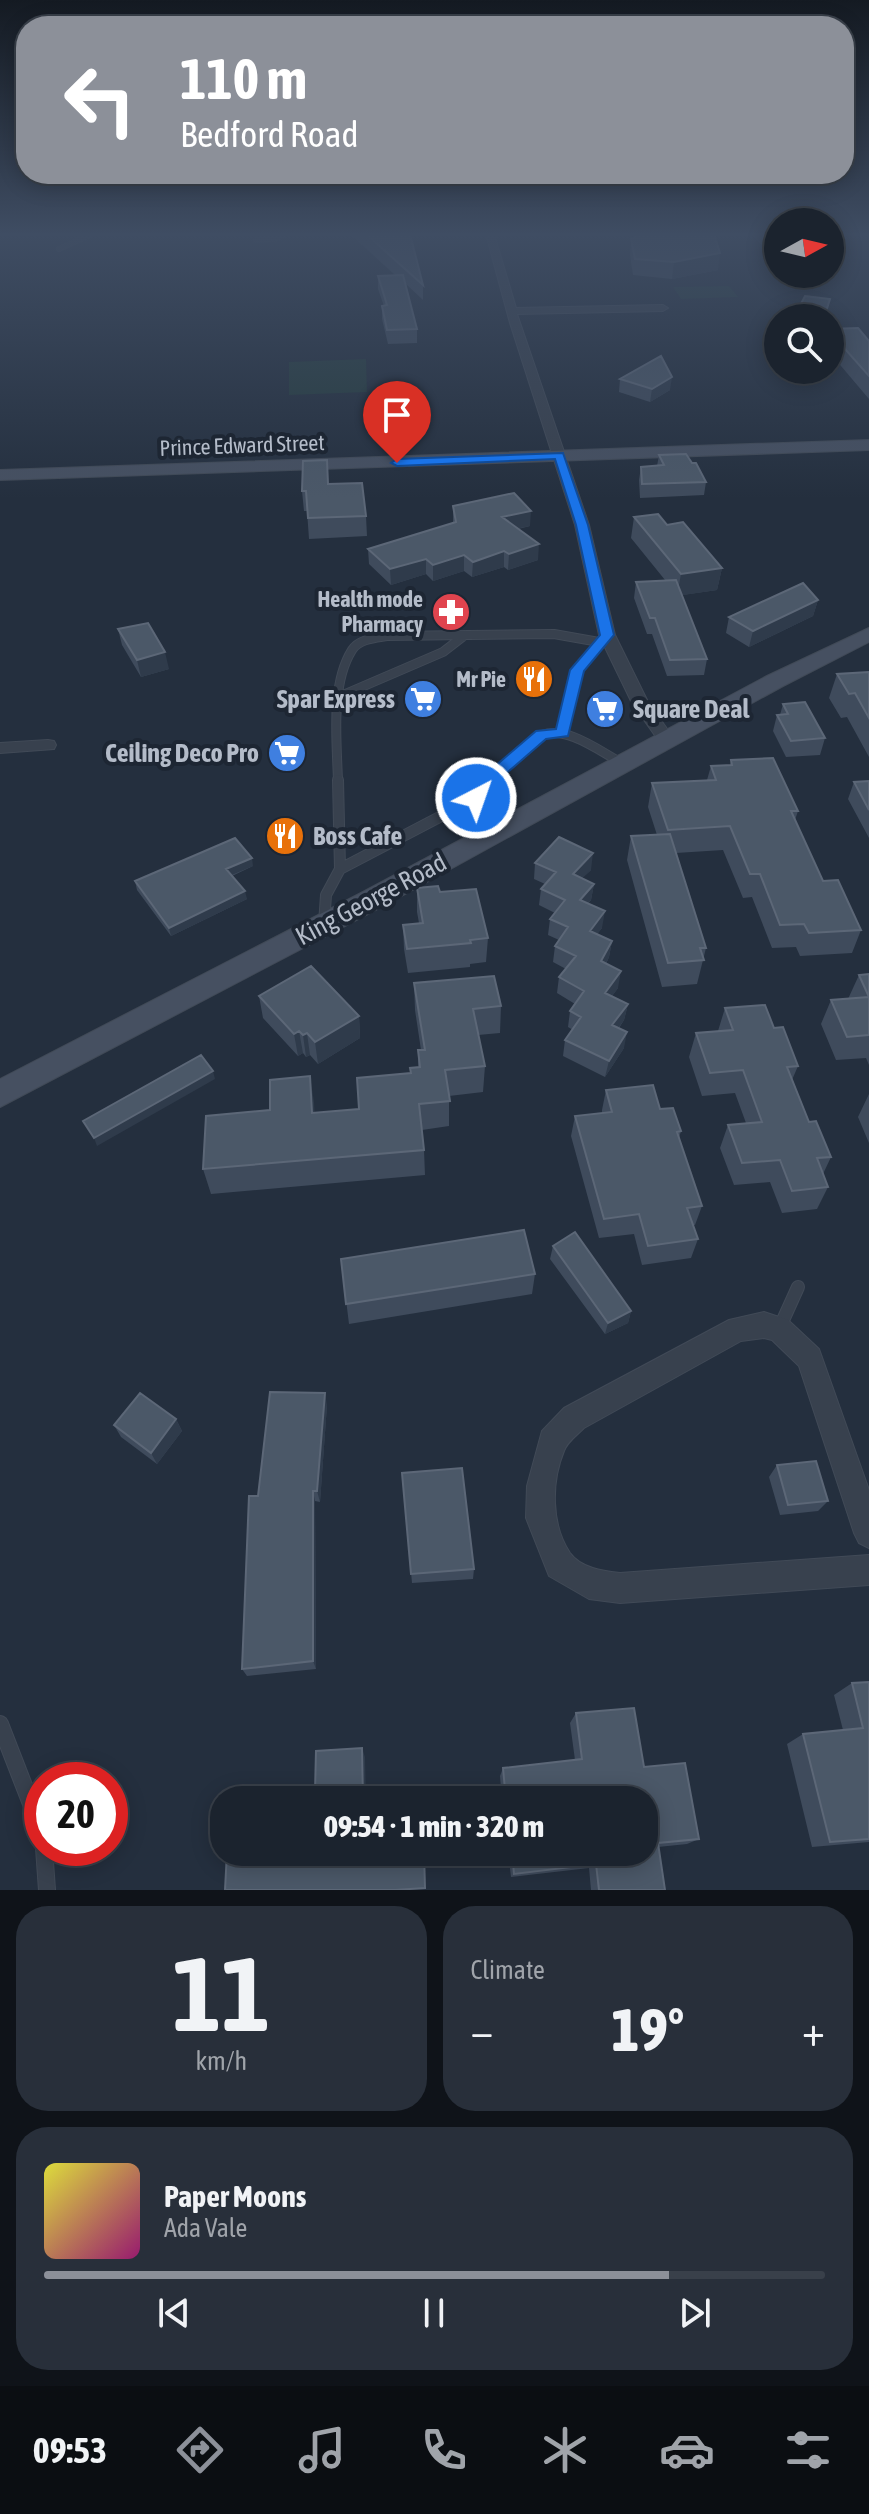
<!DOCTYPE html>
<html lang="en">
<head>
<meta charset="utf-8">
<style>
  body { margin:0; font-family:"Asap Condensed",sans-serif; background:#282f3a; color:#f1f3f6; height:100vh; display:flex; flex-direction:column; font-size:30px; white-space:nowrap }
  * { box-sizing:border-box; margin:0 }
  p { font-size:26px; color:#a0a4aa }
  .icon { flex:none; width:44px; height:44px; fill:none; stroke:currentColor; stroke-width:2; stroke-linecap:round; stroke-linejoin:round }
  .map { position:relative; height:1890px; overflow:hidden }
  .panel { display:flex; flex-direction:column; gap:16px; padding:16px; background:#0f1319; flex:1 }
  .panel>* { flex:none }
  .guide { position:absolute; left:16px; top:16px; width:838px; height:168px; border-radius:32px; box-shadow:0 4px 20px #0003,0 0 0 2px #39404a; background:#8c9099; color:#fff; overflow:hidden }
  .needle { width:52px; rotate:82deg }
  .tools { position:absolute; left:764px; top:208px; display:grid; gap:16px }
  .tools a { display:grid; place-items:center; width:80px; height:80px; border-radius:50%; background:#1b232e; box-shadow:0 4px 20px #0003,0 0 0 2px #39404a; font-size:40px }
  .speed { position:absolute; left:24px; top:1762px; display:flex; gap:16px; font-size:40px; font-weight:700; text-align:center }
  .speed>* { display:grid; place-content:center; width:104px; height:104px; border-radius:50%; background:#1b232e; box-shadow:0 4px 20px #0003,0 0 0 2px #39404a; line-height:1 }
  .speed .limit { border:12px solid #d22; background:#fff; color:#111 }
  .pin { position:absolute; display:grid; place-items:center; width:68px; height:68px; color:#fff; margin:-82px -34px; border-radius:50% 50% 50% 0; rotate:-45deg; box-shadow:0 0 8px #0007 }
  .pin .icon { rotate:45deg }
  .me { position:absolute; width:88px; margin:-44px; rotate:41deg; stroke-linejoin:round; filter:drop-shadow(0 0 6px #0008) }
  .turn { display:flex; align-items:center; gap:28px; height:168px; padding:0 32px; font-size:36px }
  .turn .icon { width:104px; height:104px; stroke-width:2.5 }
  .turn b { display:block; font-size:56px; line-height:68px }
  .big { font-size:60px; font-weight:800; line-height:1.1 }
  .panel .card { flex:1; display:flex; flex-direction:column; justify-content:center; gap:12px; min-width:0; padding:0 28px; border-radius:32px; background:#282f3a }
  .panel .dial { align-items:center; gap:0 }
  .dial b { font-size:104px; line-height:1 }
  .song { display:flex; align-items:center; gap:24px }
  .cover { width:96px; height:96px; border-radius:12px; background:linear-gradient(135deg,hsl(60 70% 55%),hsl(320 70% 35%)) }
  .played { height:8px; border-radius:4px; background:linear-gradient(90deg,#8c9099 80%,#39404a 80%) }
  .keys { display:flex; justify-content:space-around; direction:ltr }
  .heat { display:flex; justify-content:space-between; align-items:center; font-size:44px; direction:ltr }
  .panel .tiles { flex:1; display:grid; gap:16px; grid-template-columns:1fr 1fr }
  .card:last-child { grid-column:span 2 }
  .trip { position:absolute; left:210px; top:1786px; width:448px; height:80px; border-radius:32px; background:#1b232e; box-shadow:0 4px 20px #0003,0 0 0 2px #39404a; font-weight:800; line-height:80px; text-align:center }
  .tabs { display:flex; height:128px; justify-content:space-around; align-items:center; background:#0b0e12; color:#a0a4aa }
  .tabs .icon { width:56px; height:56px }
  .tabs .selected { color:#8c9099 }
  .tabs b { font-size:36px; color:#f1f3f6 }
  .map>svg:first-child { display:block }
  .green { fill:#263c3f }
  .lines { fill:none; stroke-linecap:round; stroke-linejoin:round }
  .service-far4-casing { stroke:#414a57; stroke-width:6 }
  .service-far3-casing { stroke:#414a57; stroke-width:10 }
  .service-far2-casing { stroke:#414a57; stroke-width:12 }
  .service-far1-casing { stroke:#414a57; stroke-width:14 }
  .service-casing { stroke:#414a57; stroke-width:18 }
  .minor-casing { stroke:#414a57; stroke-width:2 }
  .secondary-casing { stroke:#414a57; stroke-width:2 }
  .service-far4 { stroke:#38414e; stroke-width:5 }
  .service-far3 { stroke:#38414e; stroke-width:8 }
  .service-far2 { stroke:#38414e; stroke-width:10 }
  .service-far1 { stroke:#38414e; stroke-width:12 }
  .service { stroke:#38414e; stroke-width:16 }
  .minor { fill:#38414e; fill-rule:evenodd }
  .secondary { fill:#465061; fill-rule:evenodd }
  .wall { fill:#3f4b5c }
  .shaded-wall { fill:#2f3b4b }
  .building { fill:#4b5868; stroke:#5c6777; stroke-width:2 }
  .route { fill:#1a73e8; stroke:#114b97; stroke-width:2 }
  .labels { text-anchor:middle; stroke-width:8; stroke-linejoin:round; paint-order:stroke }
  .far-street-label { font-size:22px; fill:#b4bcc9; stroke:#1d2633 }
  .far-poi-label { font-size:22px; font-weight:bold; fill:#b4bcc9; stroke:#1d2633; text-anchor:end }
  .poi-label { font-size:26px; font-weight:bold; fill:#b4bcc9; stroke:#1d2633; text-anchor:end }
  .street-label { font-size:26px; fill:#b4bcc9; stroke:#1d2633 }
</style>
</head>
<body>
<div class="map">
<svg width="869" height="1890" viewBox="0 0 869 1890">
  <rect width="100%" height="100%" fill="#242f3e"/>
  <!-- green -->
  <path class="green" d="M729 286 738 297 681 299 673 287Z
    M366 359 367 392 289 395V362Z"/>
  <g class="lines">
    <!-- service-far4 casing -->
    <g class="service-far4-casing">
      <path id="service-far4" d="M256 240 278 238 284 234
        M59 249 92 234"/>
    </g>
    <!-- service-far3 casing -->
    <g class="service-far3-casing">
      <path id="service-far3" d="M336 698 443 652 465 635
        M563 733 577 670 600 641
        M338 782C337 742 330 685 352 650 359 639 375 638 387 636L554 634 599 642
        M486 782 542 735C568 726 599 751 622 763"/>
    </g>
    <!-- service-far2 casing -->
    <g class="service-far2-casing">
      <path id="service-far2" d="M338 780 340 869
        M489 780 478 789 476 798 498 832
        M324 924 326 895 340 869 476 798"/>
    </g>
    <!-- service-far1 casing -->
    <g class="service-far1-casing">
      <path id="service-far1" d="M779 1329 798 1287"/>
    </g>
    <!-- service casing -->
    <g class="service-casing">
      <path id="service" d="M0 1724 42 1832
        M44 1848 47 1890"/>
    </g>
    <!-- minor casing -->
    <g class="minor-casing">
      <path id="minor" d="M486 234H494L516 308 663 305 668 308 663 311 517 314 589 525 615 635 648 702 675 740 673 744H661L632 703 599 635 575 525 510 323Z
        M48 740 54 741 56 745 54 749 0 753V743Z
        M764 1312 788 1320 819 1349 869 1490V1548L859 1543 854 1533 799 1366 772 1340 764 1338 741 1341 584 1428C577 1435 567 1442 564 1451 551 1482 551 1525 570 1553 581 1568 603 1571 620 1573L869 1555V1585L620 1603 589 1599 549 1576 526 1518 527 1486 542 1431 564 1408 729 1320Z"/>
    </g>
    <!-- secondary casing -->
    <g class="secondary-casing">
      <path id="secondary" d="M869 440V450L0 480V470Z
        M869 628V642L783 686 383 906 0 1107V1079L363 892 767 676Z"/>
    </g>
    <!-- service-far4 -->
    <use href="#service-far4" class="service-far4"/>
    <!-- service-far3 -->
    <use href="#service-far3" class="service-far3"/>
    <!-- service-far2 -->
    <use href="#service-far2" class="service-far2"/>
    <!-- service-far1 -->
    <use href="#service-far1" class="service-far1"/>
    <!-- service -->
    <use href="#service" class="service"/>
    <!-- minor -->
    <use href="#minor" class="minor"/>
    <!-- secondary -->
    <use href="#secondary" class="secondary"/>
  </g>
  <!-- wall -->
  <path class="wall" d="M350 234H410L423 285V300L406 284 417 329V343L388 344 382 319V306H384L378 289V276L395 275Z
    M751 234H778V244H760Z
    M631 239 718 270 672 279 633 275 630 255Z
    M830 329 869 341V399L830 353Z
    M620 379 670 390 650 402 619 392Z
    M659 455 692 463 706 482 704 495 640 498 639 480 641 467 657 466Z
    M329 484 366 516 367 536 309 539 307 511H304L302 491Z
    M453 506 530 526 518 529 538 560 508 570 504 567 472 577 464 571 433 581 426 574 391 585 369 564 368 549 453 523Z
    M634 517 667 525 722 568 717 590 682 595 707 659 704 675 667 676 652 634H647L634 598 636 582 665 580 631 538Z
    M818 600 813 616 749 647 726 633 729 617Z
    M118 629 169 669 141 677 122 645Z
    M869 672V757L847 717 841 718 829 698 837 674Z
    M783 704 825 738 820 755 786 757 773 731 777 715H780Z
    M731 760 798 811 795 820 823 881 861 930 852 953 800 956 796 947 772 948 752 897 743 898 723 850 676 853 706 948 697 984 662 987 627 860 631 836 657 835 648 807 652 783 707 780 711 766 730 765Z
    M869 781V838L848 799 854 782Z
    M535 863 591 870 582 878 594 884 591 900 588 904 602 928 597 934 612 941 609 957 606 964 618 988 612 996 628 1004 624 1020 619 1028 624 1048 605 1077 563 1056 565 1040 573 1030 568 1027 570 1011 575 1004 557 993 559 977 566 969 553 962 555 946 559 940 548 935 550 919 555 913 539 905 541 889 545 884 534 879Z
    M253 866 232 876 247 899 171 936 137 890 135 881Z
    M417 888 440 892 488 938 486 962 470 964V967L408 973 404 949 403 925 419 923 417 912Z
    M869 974V1065L866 1058 836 1060 821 1024 831 1000 848 999 859 975Z
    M414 983 501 1006 500 1033 478 1035 485 1066 483 1092 449 1096V1126L422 1130 424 1150 425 1175 211 1194 203 1169 270 1110 314 1102V1113L359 1109 418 1068V1050H421L415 1010Z
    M259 996 359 1016 360 1038 318 1064 310 1055 306 1057 303 1053 298 1056 263 1018Z
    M725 1008 774 1028 798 1066 792 1080 809 1122 831 1157 823 1174 828 1187 817 1209 782 1213 770 1182 734 1185 720 1148 728 1125 746 1123 735 1093 702 1096 689 1057 696 1033 718 1031Z
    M606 1090 660 1109 681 1131 679 1138 702 1206 695 1225H693L698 1239 691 1258 642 1265 634 1234 599 1238 571 1136 575 1116 602 1113V1110Z
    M869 1094V1143L858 1117Z
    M553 1246 631 1311 628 1323 605 1334 550 1259Z
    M341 1259 535 1274 532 1294 349 1324Z
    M327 1405 320 1502 315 1501 316 1669 247 1676 242 1669 258 1496Z
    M176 1419 182 1431 157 1464 121 1437 114 1425Z
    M777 1465 828 1501 818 1511 780 1515 769 1477Z
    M402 1473 474 1569 473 1579 412 1583Z
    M869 1682V1842L812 1847 787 1744 803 1734 843 1730 834 1695 852 1683Z
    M576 1713 644 1767 699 1839 687 1844 658 1847 665 1890H591L589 1868 511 1877 508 1852H644V1800H502L500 1776 503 1768 575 1760 570 1723Z"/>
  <!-- shaded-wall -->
  <path class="shaded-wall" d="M720 253 718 270 672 279 674 262Z
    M672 377 670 390 650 402 652 389Z
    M531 511 530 526 501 532 502 517Z
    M539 544 538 560 508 570 509 554Z
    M504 551V567L472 577 473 562Z
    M464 555V571L433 581V565Z
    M426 559V574L391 585 390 569Z
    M722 568 717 590 677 596 681 574Z
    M818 600 813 616 749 647 753 631Z
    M165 652 169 669 141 677 137 660Z
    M593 853 591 870 570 890 573 874Z
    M252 858 253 866 227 877 226 869Z
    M594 884 591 900 577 916 580 900Z
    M245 891 247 899 171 936 169 928Z
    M605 911 602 928 587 947 590 931Z
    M612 941 609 957 599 978 601 961Z
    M621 971 618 988 602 1010 605 993Z
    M628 1004 624 1020 609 1041 612 1025Z
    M359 1016 360 1038 318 1064 315 1042Z
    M299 1031 303 1053 298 1056 294 1034Z
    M627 1032 624 1048 605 1077 609 1061Z
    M307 1033 310 1055 306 1057 303 1035Z
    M213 1071 215 1079 97 1146 94 1138Z
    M310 1076 314 1102 316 1138 312 1113Z
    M631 1311 628 1323 605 1334 608 1323Z
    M325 1393 327 1405 320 1502 317 1491Z
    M176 1419 182 1431 157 1464 151 1453Z
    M313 1491 315 1501 316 1669 313 1661Z
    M362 1748 365 1757 366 1800H363Z"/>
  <!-- building -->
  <path class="building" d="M366 234H410L423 285Z
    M644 234H714L720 253 674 262 635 259 631 239Z
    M403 275 417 329 387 330 382 306 387 305 378 276Z
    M805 296 830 299 824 318H798L795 315Z
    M858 328 869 341V376L830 332V329Z
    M661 356 672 377 652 389 620 379Z
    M686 454 692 463H696L706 482 642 484 641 467 664 465 659 455Z
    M327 460 328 484 362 483 366 516 308 518 306 491H302L303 461Z
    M514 493 531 511 502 517 539 544 509 554 504 551 473 562 464 555 433 565 426 559 390 569 368 549 456 522 453 506Z
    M658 514 667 525 683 522 722 568 681 574 634 517Z
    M676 580 707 659 670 660 655 618H650L636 582Z
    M803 583 818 600 753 631 729 617Z
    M148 623 165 652 137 660 118 629Z
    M869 672V718L855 693 849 694 837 674Z
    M805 702 825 738 791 741 777 715 788 714 783 704Z
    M773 758 798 811H791L823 881 838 880 861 930 809 933 804 924 780 925 760 874H750L730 826 668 830 652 783 716 780 711 766 732 765 731 760Z
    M869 781V810L854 782Z
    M670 834 706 948H700L704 960 668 963 631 836Z
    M559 837 593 853 573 874 594 884 580 900 605 911 590 931 612 941 601 961 621 971 605 993 628 1004 612 1025 627 1032 609 1061 565 1040 581 1017 570 1011 584 991 559 977 576 956 555 946 568 927 550 919 565 900 541 889 556 872 535 863Z
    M235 838 252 858 226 869 245 891 169 928 135 881Z
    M438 886 440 892 476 889 488 938 470 940 471 943 407 949 403 925 423 923 417 888Z
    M311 966 359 1016 315 1042 307 1033 303 1035 299 1031 294 1034 259 996Z
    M869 974V1035L847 1037 831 1000 869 997 859 975Z
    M494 976 501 1006 473 1009 485 1066 445 1070 450 1101 419 1104 424 1150 203 1169 206 1116 270 1110V1080L310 1076 312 1113 359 1109 357 1078 411 1073 410 1068 420 1067 418 1050H425L414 983Z
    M765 1005 774 1028 783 1027 798 1066 787 1067 809 1122 816 1121 831 1157 817 1158 828 1187 792 1191 780 1160 742 1163 728 1125 762 1122 743 1070 710 1073 696 1033 733 1030 725 1008Z
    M201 1055 213 1071 94 1138 83 1121Z
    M653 1085 660 1109 673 1108 681 1131 677 1132 702 1206 687 1208 698 1239 648 1246 639 1214 604 1219 575 1116 612 1112 606 1090Z
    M524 1230 535 1274 346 1304 341 1259Z
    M575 1232 631 1311 608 1323 553 1246Z
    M270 1392 325 1393 317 1491H313V1661L242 1669 249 1496H258Z
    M140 1393 176 1419 151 1453 114 1425Z
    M816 1461 828 1501 788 1505 777 1465Z
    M462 1468 474 1569 411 1574 402 1473Z
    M869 1682V1839L830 1842 803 1734 863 1728 852 1683Z
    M634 1708 644 1767 685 1763 699 1839 658 1843 665 1890H599L596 1864 514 1874 512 1852H644V1800H506L503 1768 582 1759 576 1713Z
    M362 1748 363 1800 422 1796V1800H229V1798L315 1791 316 1751Z
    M227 1852H424L425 1888 395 1890H225Z"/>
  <!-- sky -->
  <linearGradient id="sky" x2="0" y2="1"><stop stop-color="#141a22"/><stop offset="0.47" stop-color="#3f4d63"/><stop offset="1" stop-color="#3f4d63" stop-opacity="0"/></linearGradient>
  <rect width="869" height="499" fill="url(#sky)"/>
  <!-- route -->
  <path class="route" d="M563 453 588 525 614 635 584 671 568 736 546 739 486 791 482 802 476 803 468 798 473 785 536 731 556 729 570 670 600 635 576 525 555 459 397 466 391 463 397 459Z"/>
  <!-- icons -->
  <defs>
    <g id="pharmacy-disc" transform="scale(2)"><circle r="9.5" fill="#e0444e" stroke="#1d2633"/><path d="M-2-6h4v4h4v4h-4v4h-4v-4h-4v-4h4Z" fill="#fff"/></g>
    <g id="restaurant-disc" transform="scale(2)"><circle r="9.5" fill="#e8710a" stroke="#1d2633"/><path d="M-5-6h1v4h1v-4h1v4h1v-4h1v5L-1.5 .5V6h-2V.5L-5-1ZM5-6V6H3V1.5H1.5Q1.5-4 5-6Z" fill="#fff"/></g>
    <g id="supermarket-disc" transform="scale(2)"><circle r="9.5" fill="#3f7fe0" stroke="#1d2633"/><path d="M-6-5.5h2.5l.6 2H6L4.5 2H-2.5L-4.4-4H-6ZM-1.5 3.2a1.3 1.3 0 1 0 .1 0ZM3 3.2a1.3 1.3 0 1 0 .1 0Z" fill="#fff"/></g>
  </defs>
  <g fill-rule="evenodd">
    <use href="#pharmacy-disc" x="451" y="612"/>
    <use href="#restaurant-disc" x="534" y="679"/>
    <use href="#supermarket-disc" x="423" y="699"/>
    <use href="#supermarket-disc" x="605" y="709"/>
    <use href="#supermarket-disc" x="287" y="753"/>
    <use href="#restaurant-disc" x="285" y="836"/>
  </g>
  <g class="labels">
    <!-- far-street labels -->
    <g class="far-street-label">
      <text transform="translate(242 445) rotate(-2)" y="8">Prince Edward Street</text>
    </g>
    <!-- far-poi labels -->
    <g class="far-poi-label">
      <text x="423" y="607">Health mode<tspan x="423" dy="25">Pharmacy</tspan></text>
      <text x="506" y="687">Mr Pie</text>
    </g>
    <!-- poi labels -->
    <g class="poi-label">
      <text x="395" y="708">Spar Express</text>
      <text x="633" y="718" text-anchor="start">Square Deal</text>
      <text x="259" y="762">Ceiling Deco Pro</text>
      <text x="313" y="845" text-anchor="start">Boss Cafe</text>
    </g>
    <!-- street labels -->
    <g class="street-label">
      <text transform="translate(371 899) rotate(-28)" y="9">King George Road</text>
    </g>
  </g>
</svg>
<div class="tools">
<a><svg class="needle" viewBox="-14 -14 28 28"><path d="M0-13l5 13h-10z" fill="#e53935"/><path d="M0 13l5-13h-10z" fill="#a0a4aa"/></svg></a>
<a><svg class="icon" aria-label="search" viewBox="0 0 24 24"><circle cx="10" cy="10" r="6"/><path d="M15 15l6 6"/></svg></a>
</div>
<div class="speed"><div class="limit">20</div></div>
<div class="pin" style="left:397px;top:463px;background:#d93025"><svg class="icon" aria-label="arrive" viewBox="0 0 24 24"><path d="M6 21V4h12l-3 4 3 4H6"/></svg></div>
<svg class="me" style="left:476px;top:798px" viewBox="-20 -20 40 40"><circle r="17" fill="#1a73e8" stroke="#fff" stroke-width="3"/><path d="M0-11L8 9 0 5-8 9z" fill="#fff"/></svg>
<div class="trip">09:54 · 1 min · 320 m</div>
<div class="guide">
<div class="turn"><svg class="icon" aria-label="left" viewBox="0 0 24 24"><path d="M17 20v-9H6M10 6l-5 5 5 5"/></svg><div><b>110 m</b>Bedford Road</div></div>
</div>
</div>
<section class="panel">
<div class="tiles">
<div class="card dial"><b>11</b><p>km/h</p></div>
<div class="card"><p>Climate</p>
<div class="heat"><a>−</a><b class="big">19°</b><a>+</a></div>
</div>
<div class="card">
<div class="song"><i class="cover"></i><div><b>Paper Moons</b><p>Ada Vale</p></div></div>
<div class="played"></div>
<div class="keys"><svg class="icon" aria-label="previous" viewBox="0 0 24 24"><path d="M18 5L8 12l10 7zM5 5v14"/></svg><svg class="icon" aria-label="pause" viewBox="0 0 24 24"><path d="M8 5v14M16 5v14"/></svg><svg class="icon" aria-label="next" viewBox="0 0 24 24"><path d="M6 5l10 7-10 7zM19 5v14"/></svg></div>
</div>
</div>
</section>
<nav class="tabs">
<b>09:53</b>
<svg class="icon selected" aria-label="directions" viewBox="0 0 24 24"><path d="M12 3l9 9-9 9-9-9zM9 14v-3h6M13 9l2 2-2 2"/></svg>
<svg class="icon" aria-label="music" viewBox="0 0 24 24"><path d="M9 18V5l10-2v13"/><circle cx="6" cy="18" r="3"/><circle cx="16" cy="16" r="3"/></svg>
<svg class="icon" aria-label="phone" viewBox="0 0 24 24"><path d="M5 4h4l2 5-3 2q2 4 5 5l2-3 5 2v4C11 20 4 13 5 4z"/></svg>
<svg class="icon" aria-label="climate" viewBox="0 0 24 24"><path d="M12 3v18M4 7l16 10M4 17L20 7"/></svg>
<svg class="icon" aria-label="car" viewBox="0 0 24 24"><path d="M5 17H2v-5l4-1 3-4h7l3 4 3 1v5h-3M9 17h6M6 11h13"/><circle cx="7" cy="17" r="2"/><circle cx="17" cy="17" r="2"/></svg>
<svg class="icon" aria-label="filters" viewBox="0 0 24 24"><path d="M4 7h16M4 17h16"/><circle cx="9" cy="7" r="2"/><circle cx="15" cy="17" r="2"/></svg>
</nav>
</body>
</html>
